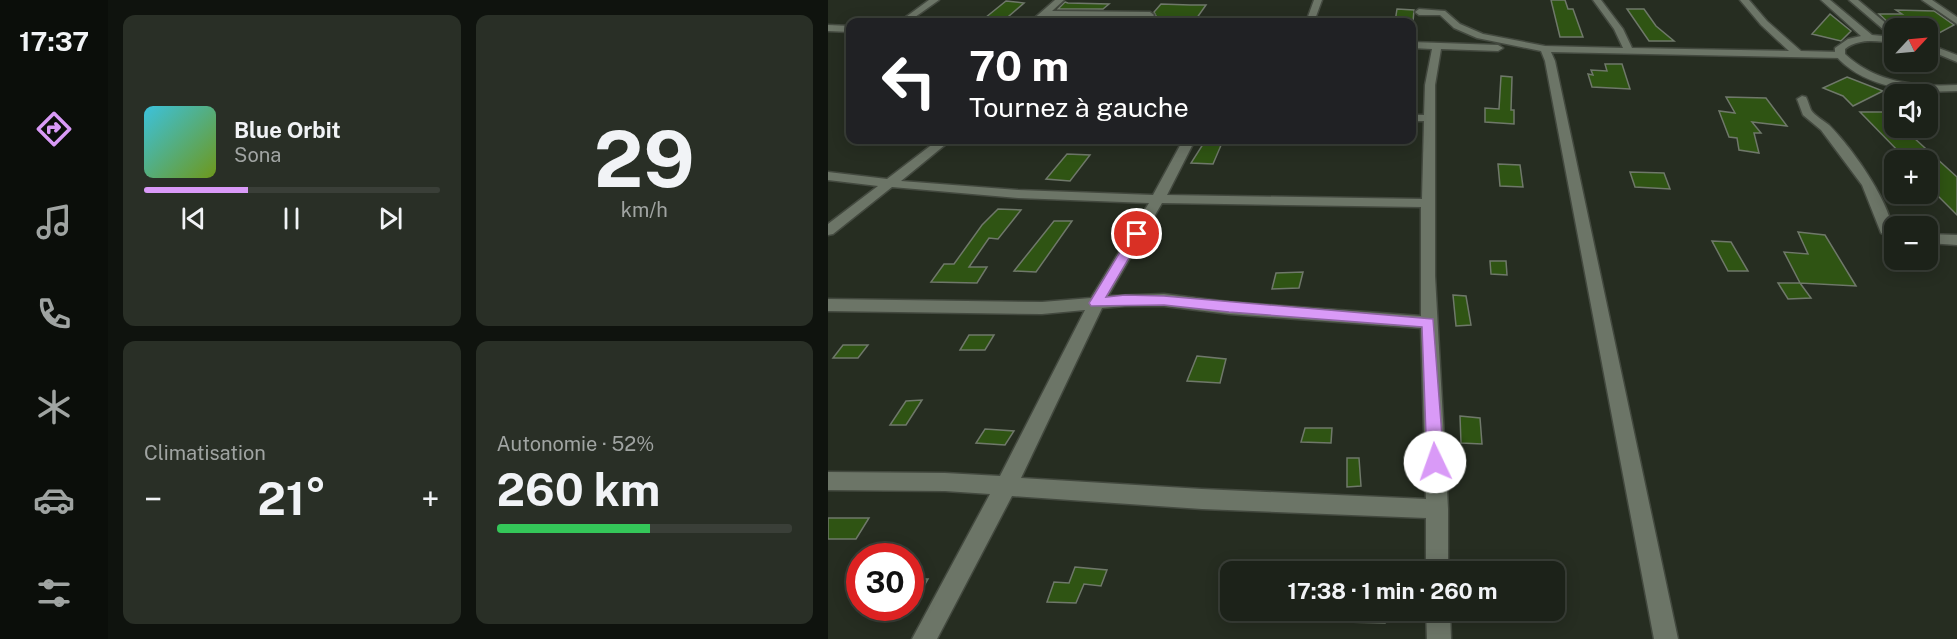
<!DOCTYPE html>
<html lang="fr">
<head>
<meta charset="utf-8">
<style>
  body { margin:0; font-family:"Public Sans",sans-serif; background:#292f26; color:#f1f3f6; height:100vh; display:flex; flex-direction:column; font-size:22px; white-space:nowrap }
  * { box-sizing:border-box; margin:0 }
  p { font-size:20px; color:#a0a4a2 }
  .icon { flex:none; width:33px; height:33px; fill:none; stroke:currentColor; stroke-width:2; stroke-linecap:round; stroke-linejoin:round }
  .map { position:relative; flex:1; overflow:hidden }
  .sheet { display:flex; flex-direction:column; gap:15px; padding:15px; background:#0f130e; width:720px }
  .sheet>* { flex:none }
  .hud { position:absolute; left:18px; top:18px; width:570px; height:126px; border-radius:12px; box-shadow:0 3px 15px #0003,0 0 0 2px #3a3f38; background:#202124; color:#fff; overflow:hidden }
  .needle { width:39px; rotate:64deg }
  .tools { position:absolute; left:1056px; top:18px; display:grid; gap:12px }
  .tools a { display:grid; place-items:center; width:54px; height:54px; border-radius:12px; background:#1c2219; box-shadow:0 3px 15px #0003,0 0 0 2px #3a3f38; font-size:30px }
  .speed { position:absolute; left:18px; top:543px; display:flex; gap:12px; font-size:30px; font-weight:700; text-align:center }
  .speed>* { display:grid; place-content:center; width:78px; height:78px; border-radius:50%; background:#1c2219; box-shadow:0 3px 15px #0003,0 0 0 2px #3a3f38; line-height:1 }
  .speed .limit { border:9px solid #d22; background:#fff; color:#111 }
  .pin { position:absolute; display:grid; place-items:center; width:51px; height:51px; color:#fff; margin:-26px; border:3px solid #fff; border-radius:50%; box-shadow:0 2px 6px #0007 }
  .me { position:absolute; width:66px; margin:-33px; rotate:357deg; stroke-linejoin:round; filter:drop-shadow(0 0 4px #0008) }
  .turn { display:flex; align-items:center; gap:21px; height:126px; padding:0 24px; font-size:27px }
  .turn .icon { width:78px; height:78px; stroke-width:2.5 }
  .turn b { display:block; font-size:42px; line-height:51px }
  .big { font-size:45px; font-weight:700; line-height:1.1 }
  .sheet .widget { flex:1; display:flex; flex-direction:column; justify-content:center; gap:9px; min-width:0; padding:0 21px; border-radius:12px; background:#292f26 }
  .sheet .dial { align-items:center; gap:0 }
  .dial b { font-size:78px; line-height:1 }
  .song { display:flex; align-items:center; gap:18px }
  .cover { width:72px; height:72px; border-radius:9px; background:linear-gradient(135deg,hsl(190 70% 55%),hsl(80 70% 35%)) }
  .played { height:6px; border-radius:3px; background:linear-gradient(90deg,#d99af7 35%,#3a3f38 35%) }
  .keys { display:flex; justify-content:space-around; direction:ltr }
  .heat { display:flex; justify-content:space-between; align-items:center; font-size:33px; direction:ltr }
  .charge { height:9px; border-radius:4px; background:linear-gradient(90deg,#34c759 52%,#3a3f38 0) }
  .sheet .tiles { flex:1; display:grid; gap:15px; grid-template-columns:repeat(2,1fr) }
  .trip { position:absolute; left:392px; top:561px; width:345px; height:60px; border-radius:12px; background:#1c2219; box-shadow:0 3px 15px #0003,0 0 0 2px #3a3f38; font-weight:700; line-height:60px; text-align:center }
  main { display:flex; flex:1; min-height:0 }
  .tab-bar { display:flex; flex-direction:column; width:108px; justify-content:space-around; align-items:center; background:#0b0e0a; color:#a0a4a2 }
  .tab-bar .icon { width:42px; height:42px }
  .tab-bar .active { color:#d99af7 }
  .tab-bar b { font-size:27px; color:#f1f3f6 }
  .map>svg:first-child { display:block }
  .building { fill:#2f5413; stroke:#6f786a; stroke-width:1.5 }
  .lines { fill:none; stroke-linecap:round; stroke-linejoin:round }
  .minor-casing { stroke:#43493f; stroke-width:3 }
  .tertiary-casing { stroke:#43493f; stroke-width:3 }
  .minor { fill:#6c7567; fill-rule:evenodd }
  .tertiary { fill:#6c7567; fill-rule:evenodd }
  .route { fill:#d99af7; stroke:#8d64a1; stroke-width:1.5 }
</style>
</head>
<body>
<main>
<nav class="tab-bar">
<b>17:37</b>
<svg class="icon active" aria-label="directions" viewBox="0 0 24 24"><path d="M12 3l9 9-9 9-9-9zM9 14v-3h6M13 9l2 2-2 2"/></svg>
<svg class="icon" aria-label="music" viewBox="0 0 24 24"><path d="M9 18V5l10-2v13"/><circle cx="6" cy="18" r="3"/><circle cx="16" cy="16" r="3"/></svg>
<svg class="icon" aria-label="phone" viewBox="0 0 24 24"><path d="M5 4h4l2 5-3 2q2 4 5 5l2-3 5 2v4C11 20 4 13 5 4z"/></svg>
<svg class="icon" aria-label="climate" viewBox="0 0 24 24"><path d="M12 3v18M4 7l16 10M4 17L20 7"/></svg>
<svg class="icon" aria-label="car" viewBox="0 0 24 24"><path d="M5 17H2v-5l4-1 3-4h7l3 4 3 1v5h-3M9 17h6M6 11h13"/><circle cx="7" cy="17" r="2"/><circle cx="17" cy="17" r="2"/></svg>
<svg class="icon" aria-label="filters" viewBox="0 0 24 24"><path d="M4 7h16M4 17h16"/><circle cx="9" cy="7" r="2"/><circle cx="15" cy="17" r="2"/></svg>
</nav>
<section class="sheet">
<div class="tiles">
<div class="widget">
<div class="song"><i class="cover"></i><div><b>Blue Orbit</b><p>Sona</p></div></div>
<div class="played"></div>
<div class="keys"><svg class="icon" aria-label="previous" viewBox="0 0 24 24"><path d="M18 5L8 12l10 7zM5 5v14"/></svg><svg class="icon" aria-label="pause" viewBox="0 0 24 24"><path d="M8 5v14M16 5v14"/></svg><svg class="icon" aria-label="next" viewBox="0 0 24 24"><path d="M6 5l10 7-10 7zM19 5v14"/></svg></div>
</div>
<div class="widget dial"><b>29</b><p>km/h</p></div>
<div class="widget"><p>Climatisation</p>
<div class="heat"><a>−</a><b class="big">21°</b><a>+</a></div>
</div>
<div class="widget"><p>Autonomie · 52%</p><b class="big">260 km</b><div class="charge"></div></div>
</div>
</section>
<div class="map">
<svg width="1129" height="639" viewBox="0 0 1129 639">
  <rect width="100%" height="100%" fill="#262d21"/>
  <!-- building -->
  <path class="building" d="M723 0H737L740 9H745L755 37H732Z
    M178 1 196 3 174 22H152Z
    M237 2 240 3 281 4 275 9H230Z
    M333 4 362 5H378L366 22H323L328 16 326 12Z
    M569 9 586 10 585 22H567Z
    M799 9H816L828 26 846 41H821Z
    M1068 10 1106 11 1126 25 1100 39V28H1077L1062 24 1051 14H1074Z
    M1002 14 1023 31 1013 41 984 34Z
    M777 64H794L802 89 764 87 760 74 765 75 763 70 779 71Z
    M673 76 684 77 683 110H686V124L657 122V108L671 109Z
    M1019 77 1055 91 1025 106 1015 96 995 88Z
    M898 97 938 98 959 126 924 122 933 133H926L931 153 911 150 909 138 901 137 891 111 907 113Z
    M1032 112H1059L1066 120V128H1075L1129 177V215L1100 186V160H1085L1081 157H1076Z
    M377 141 394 143 385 164 363 163Z
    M239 154 262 155 242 181 218 179Z
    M670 164 692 165 695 187 672 186Z
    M802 172 836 173 842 189 807 187Z
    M170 209 193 210 170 239 161 238 141 267H159L149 283 103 282 116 264H126L154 225Z
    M226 221H244L208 272 186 271Z
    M970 232 997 235 1028 286 972 283 983 298 960 299 950 283H972L956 252 980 254Z
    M884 241 903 242 920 271H900Z
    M662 261H678L679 275 663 274Z
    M475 272 471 288 444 289 448 273Z
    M625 295 638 296 643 325 628 326Z
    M141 335H166L157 350H132Z
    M15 345H40L30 358H5Z
    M369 356 398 359 392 383 359 381Z
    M94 400 78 425H62L78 401Z
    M632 416 652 418 654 444 633 443Z
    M477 428H504L503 443 473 442Z
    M157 429 186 431 177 445 148 443Z
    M519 458H531L533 486 519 487Z
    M0 518H41L28 539H0Z
    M247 567 279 570 273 586 256 584 248 603 219 602 226 582 241 583Z
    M82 579H100L82 610Z
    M515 610H557V623L515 622Z"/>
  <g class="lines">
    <!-- minor casing -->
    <g class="minor-casing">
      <path id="minor" d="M101 0H111L80 22H71Z
        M227 0H236L224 11 322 12 326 15 320 22H311L314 18 218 17 211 22H202Z
        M486 0H494L486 22H478Z
        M765 0H773L795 29 804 48 961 51 933 25 912 0H921L939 21 973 51 1012 52 1017 55 1012 58 723 52 727 61 850 639H826L717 61 713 51 649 38 626 28 612 15H591L587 12 591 9 617 11 632 24 655 34 717 46 795 48 786 29Z
        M1094 0H1104L1129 17V24Z
        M0 25 22 26V32L0 31Z
        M584 42 670 45 675 48 670 51 613 49 607 85V276L620 509V572H598V518L374 509 184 496 109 639H84L162 494 117 491 0 490V472L117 473 172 476 257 310 214 314 0 311V299L214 302 263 298 321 203 190 198 64 187 5 234 0 235V224L50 186 0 180V172L59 179 110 140H123L73 181 190 190 325 195 355 140H367L339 195 594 199 596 121H584V115H596L597 85 604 49 584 48ZM334 203 593 207V316L401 302 336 294 280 296ZM297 306H336L401 314 593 328 598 499 374 489 193 478 274 308Z
        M974 96 978 97C980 101 981 105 983 110 987 116 995 120 1001 125 1025 149 1066 206 1066 240L1053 233 1034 185 993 130 975 115 969 99Z
        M1100 234 1129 235V245L1100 243Z
        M598 610H622L623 639H599Z"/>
    </g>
    <!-- tertiary casing -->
    <g class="tertiary-casing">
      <path id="tertiary" d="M993 0H1002L1044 35 1066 37V43C1049 41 1031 38 1017 49V54C1048 83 1089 87 1129 85V91C1087 93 1036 89 1007 55V48L1020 39 1033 36Z
        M1021 0H1030L1066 30V37L1063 36Z
        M1100 44 1129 55V62L1100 50Z"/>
    </g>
    <!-- minor -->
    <use href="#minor" class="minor"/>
    <!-- tertiary -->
    <use href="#tertiary" class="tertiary"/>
  </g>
  <!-- route -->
  <path class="route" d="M309 230 315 234 278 297 297 295 336 296 605 319 616 462 613 468 607 470 601 468 599 462 594 327 401 312 336 305 263 306 261 303 263 300 303 234Z"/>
</svg>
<div class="tools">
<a><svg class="needle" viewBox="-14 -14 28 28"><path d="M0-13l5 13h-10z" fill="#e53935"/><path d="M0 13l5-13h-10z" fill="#a0a4a2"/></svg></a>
<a><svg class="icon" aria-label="sound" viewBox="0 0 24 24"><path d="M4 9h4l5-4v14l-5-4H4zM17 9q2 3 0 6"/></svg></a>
<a>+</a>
<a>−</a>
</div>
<div class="speed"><div class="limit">30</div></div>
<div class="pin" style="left:309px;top:234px;background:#d93025"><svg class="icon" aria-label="arrive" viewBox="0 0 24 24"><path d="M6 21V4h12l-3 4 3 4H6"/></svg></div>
<svg class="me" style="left:607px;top:462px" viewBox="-20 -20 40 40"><circle r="19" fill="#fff"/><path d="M0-13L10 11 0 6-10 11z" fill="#d99af7"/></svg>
<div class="trip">17:38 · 1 min · 260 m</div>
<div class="hud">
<div class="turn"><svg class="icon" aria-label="left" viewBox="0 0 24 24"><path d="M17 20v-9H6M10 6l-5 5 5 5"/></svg><div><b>70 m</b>Tournez à gauche</div></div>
</div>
</div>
</main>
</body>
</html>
